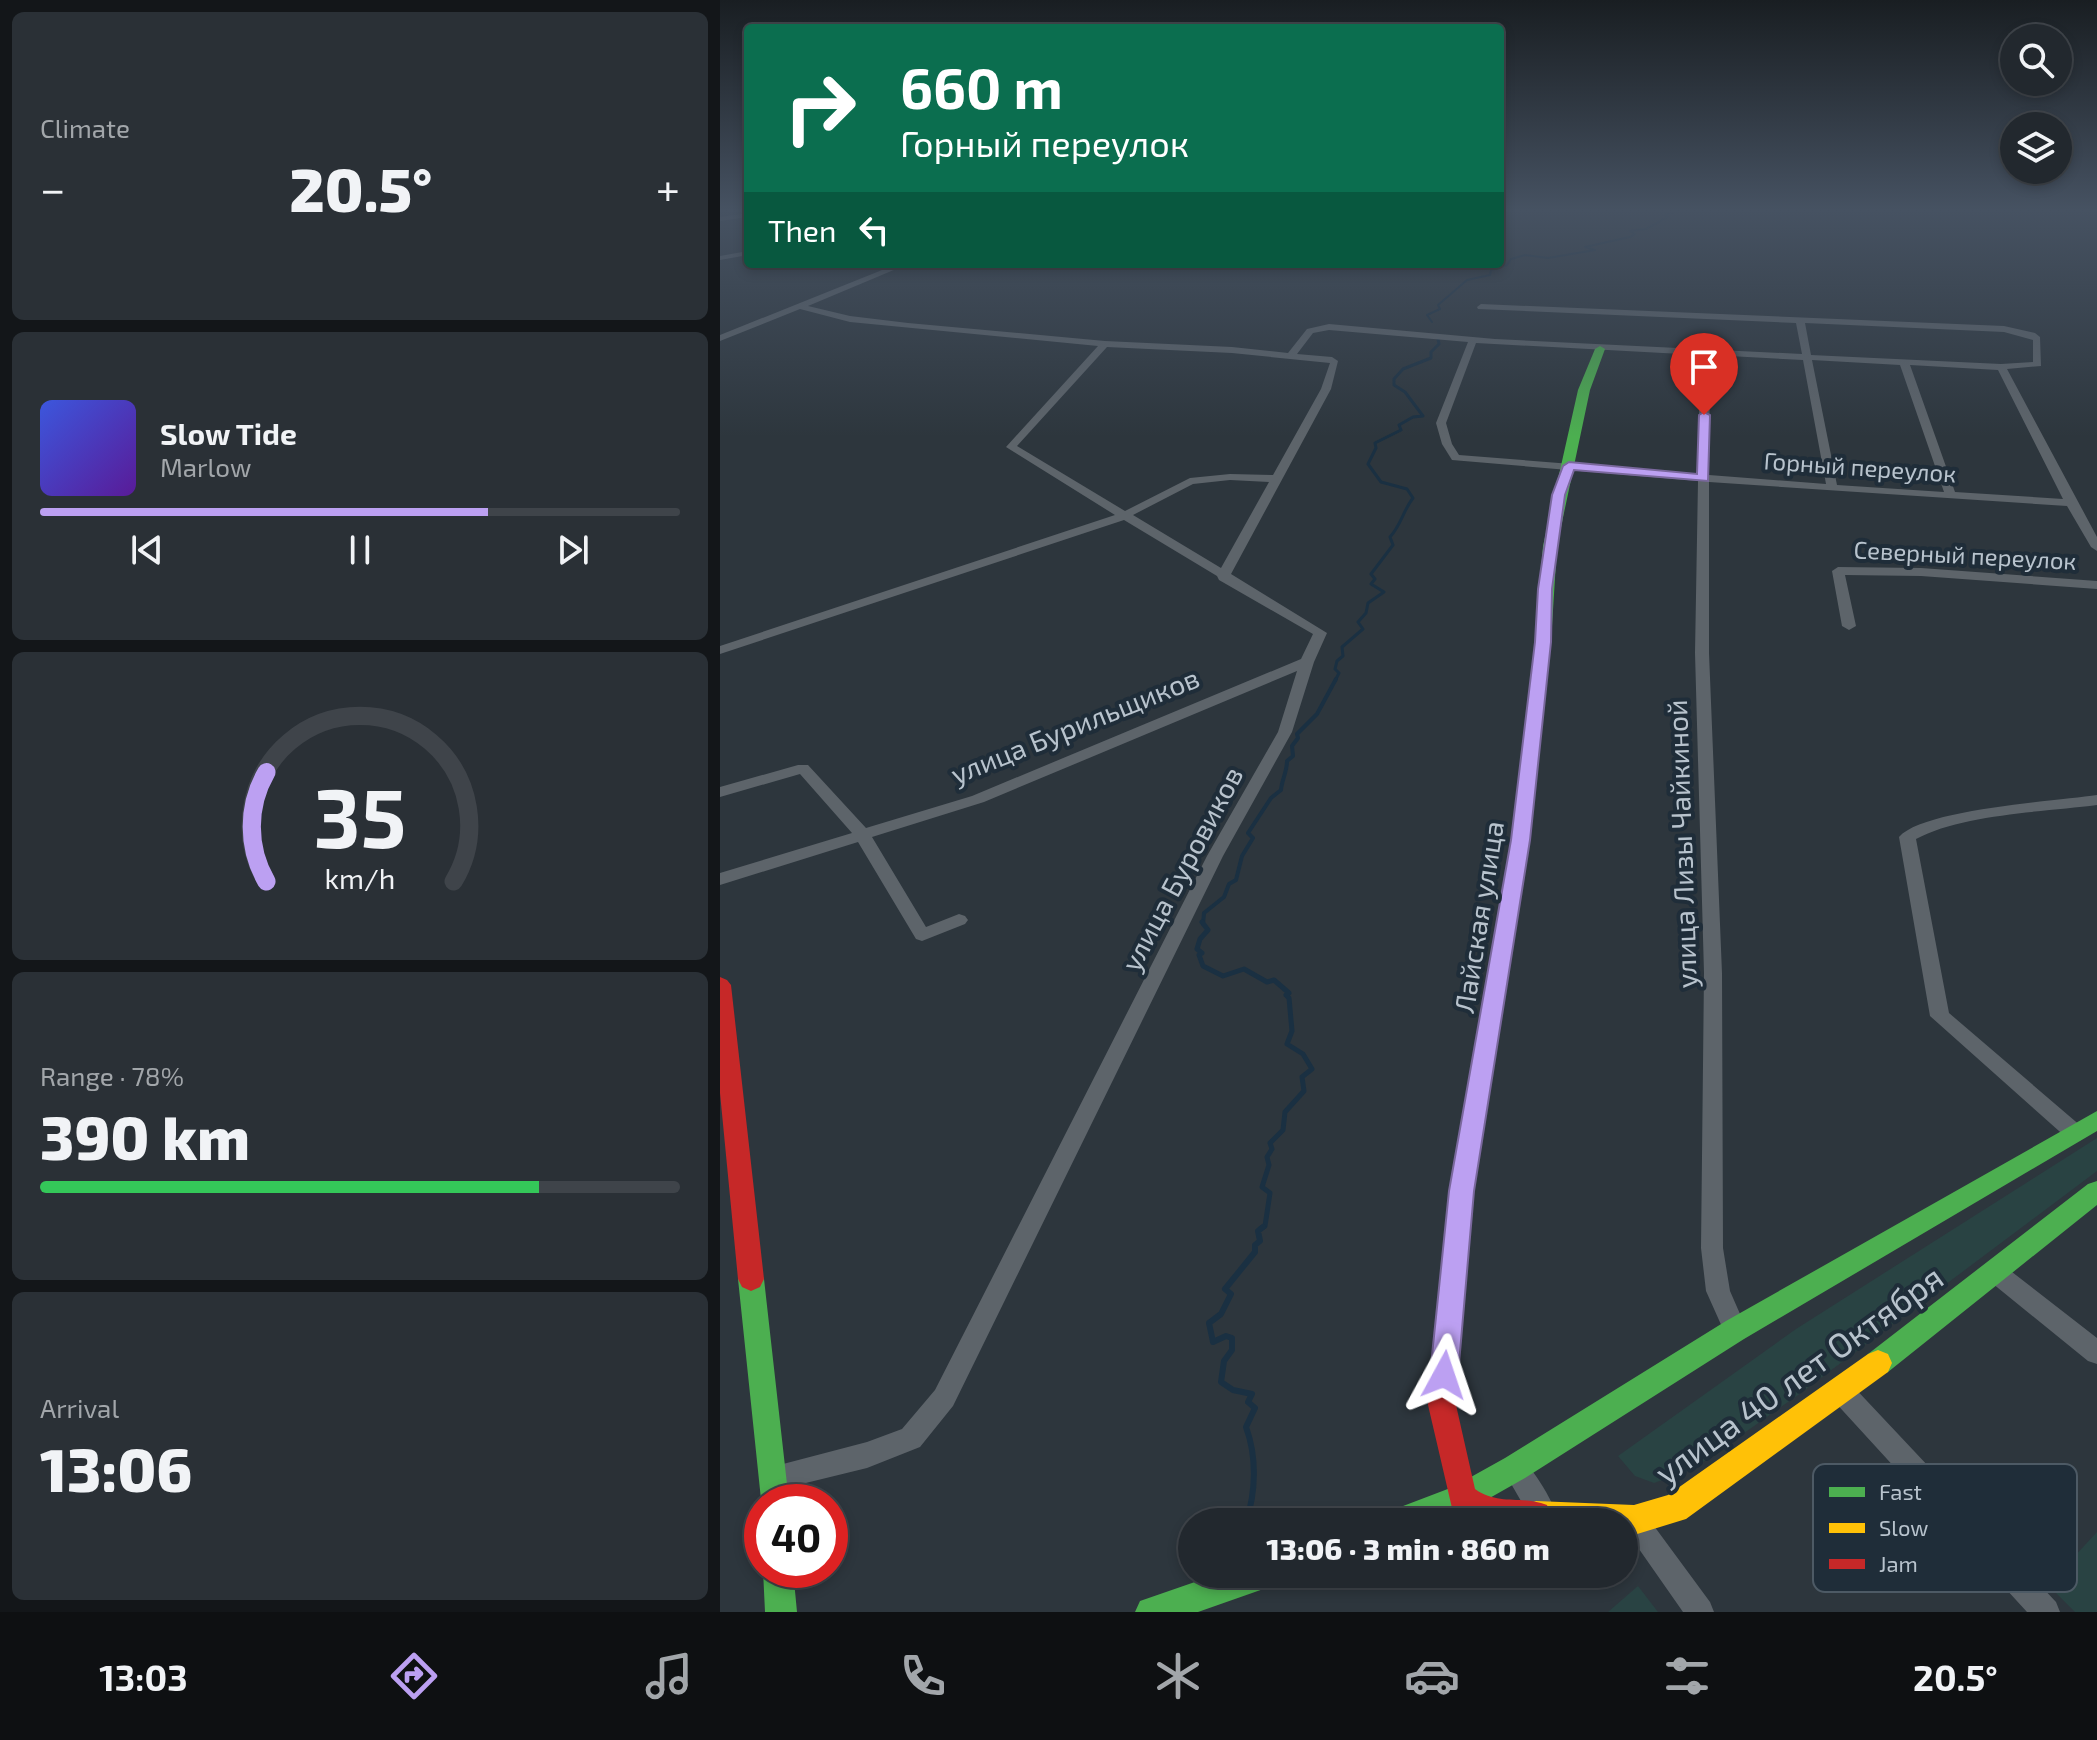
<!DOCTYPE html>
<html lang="en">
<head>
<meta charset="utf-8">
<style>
  body { margin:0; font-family:"Exo 2",sans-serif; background:#2a3036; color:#f1f3f6; height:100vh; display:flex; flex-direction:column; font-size:30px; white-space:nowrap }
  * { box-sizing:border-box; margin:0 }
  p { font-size:26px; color:#a2a6aa }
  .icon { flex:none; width:44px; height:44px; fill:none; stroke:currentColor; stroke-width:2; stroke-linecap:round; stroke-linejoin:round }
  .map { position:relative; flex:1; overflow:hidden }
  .details { display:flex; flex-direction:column; gap:12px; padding:12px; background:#131619; width:720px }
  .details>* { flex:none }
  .banner { position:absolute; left:24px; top:24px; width:760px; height:244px; border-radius:8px; box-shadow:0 4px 12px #0003,0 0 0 2px #3f444a; background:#0b6e4f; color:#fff; overflow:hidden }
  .tools { position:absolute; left:1280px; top:24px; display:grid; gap:16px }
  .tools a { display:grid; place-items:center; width:72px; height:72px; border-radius:50%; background:#22282e; box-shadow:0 4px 12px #0003,0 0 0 2px #3f444a; font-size:40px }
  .speed { position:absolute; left:24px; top:1484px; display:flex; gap:16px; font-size:40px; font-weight:700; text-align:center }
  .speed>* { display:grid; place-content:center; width:104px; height:104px; border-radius:50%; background:#22282e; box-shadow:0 4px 12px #0003,0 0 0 2px #3f444a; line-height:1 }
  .speed .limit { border:12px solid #d22; background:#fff; color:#111 }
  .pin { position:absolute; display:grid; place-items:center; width:68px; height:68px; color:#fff; margin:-82px -34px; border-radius:50% 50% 50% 0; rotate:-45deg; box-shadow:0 0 8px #0007 }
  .pin .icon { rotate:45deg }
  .me { position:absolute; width:88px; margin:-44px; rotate:5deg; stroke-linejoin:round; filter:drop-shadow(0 0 6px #0008) }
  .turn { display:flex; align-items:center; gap:28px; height:168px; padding:0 24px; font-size:36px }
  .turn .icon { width:104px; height:104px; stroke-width:2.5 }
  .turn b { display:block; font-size:56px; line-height:68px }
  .then { display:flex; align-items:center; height:76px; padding:0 24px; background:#0003; gap:16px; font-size:30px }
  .big { font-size:60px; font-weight:800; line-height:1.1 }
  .details .tile { flex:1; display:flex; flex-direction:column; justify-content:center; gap:12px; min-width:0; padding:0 28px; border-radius:12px; background:#2a3036 }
  .details .dial { align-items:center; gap:0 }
  .dial svg { height:208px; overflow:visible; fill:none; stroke:#3f444a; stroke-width:7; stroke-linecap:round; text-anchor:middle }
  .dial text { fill:#f1f3f6; stroke:none }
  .song { display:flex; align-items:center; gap:24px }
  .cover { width:96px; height:96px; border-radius:12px; background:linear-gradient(135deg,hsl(230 70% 55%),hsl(270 70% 35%)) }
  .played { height:8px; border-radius:4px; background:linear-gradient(90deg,#bca0f2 70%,#3f444a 70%) }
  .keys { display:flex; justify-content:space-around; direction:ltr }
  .heat { display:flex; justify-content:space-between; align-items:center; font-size:44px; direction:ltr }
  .charge { height:12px; border-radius:6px; background:linear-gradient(90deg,#34c759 78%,#3f444a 0) }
  .trip { position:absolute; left:458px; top:1508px; width:460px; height:80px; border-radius:40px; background:#22282e; box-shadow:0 4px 12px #0003,0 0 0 2px #3f444a; font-weight:800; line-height:80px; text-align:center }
  .tab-bar { display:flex; height:128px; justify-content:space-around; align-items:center; background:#0e1012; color:#a2a6aa }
  .tab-bar .icon { width:56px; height:56px }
  .tab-bar .current { color:#bca0f2 }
  .tab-bar b { font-size:36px; color:#f1f3f6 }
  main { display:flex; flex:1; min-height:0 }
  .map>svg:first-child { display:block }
  .green { fill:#294343 }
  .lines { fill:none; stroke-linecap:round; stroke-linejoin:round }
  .stream-far4 { stroke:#1a3042; stroke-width:2 }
  .stream-far3 { stroke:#1a3042; stroke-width:3 }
  .stream-far2 { stroke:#1a3042; stroke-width:4 }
  .stream-far1 { stroke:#1a3042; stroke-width:5 }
  .stream { stroke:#1a3042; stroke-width:6 }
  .street { fill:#5d646a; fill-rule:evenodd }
  .fast { fill:#4caf50; fill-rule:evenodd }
  .slow { fill:#ffc107; fill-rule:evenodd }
  .jam { fill:#c62828; fill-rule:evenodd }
  .route { fill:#bca0f2; stroke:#7a689d; stroke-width:2 }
  .labels { text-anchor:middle; stroke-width:8; stroke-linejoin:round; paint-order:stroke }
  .far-street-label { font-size:24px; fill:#b8c3cd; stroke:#1f2d39 }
  .street-label { font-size:28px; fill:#b8c3cd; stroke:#1f2d39 }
  .near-street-label { font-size:34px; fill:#b8c3cd; stroke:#1f2d39 }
  .key { fill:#1f2d39; stroke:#4d5a65; stroke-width:2 }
  .key-label { font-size:22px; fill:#b8c3cd }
</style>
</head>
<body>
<main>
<section class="details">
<div class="tile"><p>Climate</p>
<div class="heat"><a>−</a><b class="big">20.5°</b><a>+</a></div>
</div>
<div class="tile">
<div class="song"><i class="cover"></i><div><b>Slow Tide</b><p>Marlow</p></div></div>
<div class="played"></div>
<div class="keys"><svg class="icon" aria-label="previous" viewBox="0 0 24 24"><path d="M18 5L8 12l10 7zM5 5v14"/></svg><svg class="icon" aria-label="pause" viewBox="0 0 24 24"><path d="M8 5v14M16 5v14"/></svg><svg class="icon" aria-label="next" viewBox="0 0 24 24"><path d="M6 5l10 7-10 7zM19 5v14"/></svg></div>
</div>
<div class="tile dial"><svg viewBox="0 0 100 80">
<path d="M14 69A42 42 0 1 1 86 69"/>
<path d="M14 69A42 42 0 0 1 14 27" stroke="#bca0f2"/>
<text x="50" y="56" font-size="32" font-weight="700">35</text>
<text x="50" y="72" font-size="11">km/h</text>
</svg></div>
<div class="tile"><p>Range · 78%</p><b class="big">390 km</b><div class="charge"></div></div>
<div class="tile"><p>Arrival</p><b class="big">13:06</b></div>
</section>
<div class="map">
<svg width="1377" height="1612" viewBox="0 0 1377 1612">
  <rect width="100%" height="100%" fill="#2d363d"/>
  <!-- green -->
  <path class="green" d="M1377 1138V1171L1078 1395 973 1469 934 1483 915 1476 898 1456 1076 1329Z
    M1377 1532V1612H1355L1328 1585Z
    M918 1586 938 1612H888Z"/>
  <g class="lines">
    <!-- stream-far4 -->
    <path class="stream-far4" d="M712 322 707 315 720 309 718 305 747 280 770 275 771 270 787 265 791 259 805 255 828 258 875 250 865 247 910 237 915 234 910 231 926 229 948 217 945 215 957 211"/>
    <!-- stream-far3 -->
    <path class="stream-far3" d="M615 681 619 673 615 669 617 661 623 656 622 647 643 629 638 622 646 613 648 603 664 592 651 584 655 579 651 574 673 545 670 537C681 525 683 511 693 498L687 489 661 482 648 464 656 448 655 443 681 430 679 425 693 417 703 416 685 392 674 385V379L683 369 711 358V352L719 344 718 339"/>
    <!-- stream-far2 -->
    <path class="stream-far2" d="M483 924 484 913 504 897 509 884 516 880 522 856 533 838 528 833 551 798 561 790C562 779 567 772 567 761L573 756 572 746 578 738 577 734 597 714 616 679"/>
    <!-- stream-far1 -->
    <path class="stream-far1" d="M482 922 488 930 480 939 477 949 482 953 479 955 483 966 503 976 524 969 547 982 554 980 569 993 566 995 569 998 572 1031 567 1044 583 1054 592 1069 582 1077 584 1091 565 1112 563 1130 550 1143 552 1149 547 1157 549 1165 542 1187 550 1193 545 1226 540 1229"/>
    <!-- stream -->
    <path class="stream" d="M526 1522C536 1492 537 1457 526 1427L535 1408 528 1402 532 1394 513 1390 501 1382 504 1361 512 1350V1338L506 1336 493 1342 489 1323 501 1314 511 1294 505 1289 535 1252V1245L540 1241 538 1231 543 1227"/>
    <!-- street -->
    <path class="street" d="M28 213V217L0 221V217Z
      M28 251V255L0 260V256Z
      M177 264H188L88 306 130 316 188 323 385 341 512 347 568 353 587 329 609 324 775 339 1082 354 1076 323 758 309 757 307 761 304 1284 326 1315 333 1320 337 1321 366 1287 369 1377 537V551L1371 547 1347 506 989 482V653L1002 973 1003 1248 1010 1291 1027 1330 1023 1338 1015 1341 1007 1338 986 1291 981 1248 984 973 975 653 978 481 732 460 722 444 716 423 748 342 609 330 593 333 577 354 612 357 618 361 611 389 511 574 607 633 594 662 572 732 503 856 233 1406 200 1447 147 1468 53 1491 44 1487 40 1478 44 1469 147 1442 182 1429 215 1390 487 856 558 732 577 671 264 802 152 837 206 927 239 914 245 916 248 920 245 924 202 941 196 939 138 842 0 885V873L132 833 80 774 0 797V787L78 765H88L146 828 252 796 581 659 593 634 499 580 497 576 404 520 0 654V646L395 515 286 447 378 346 130 322 80 309 0 341V335ZM1085 323 1284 332 1313 340V362L1281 364 1091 355ZM756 343 980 355 978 474 739 455 732 444 726 423ZM387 347 512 353 610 363 601 389 553 475 510 474 470 478 405 511 297 446ZM990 355 1083 360 1106 484 989 475ZM1092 360 1180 365 1224 492 1117 485ZM1190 365 1278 370 1343 499 1235 492ZM510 480 549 482 501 568 413 515 473 484Z
      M1118 567 1201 568 1377 581V589L1201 576 1125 575 1136 626 1129 630 1122 626 1112 571Z
      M1377 795V805C1324 812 1242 814 1196 839L1229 1013 1362 1127 1365 1133 1362 1139 1355 1141 1348 1139 1210 1016 1179 837C1203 809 1337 801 1377 795Z
      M1275 1262 1283 1265 1377 1338V1364L1368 1361 1267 1279 1264 1272 1267 1265Z
      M1122 1380 1131 1384 1336 1602 1340 1612H1307L1113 1400 1110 1392 1113 1384Z
      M795 1455C811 1462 831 1499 838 1516L836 1522H813L782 1468 786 1459Z
      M914 1507 923 1511 990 1602 994 1612H963L905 1529 904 1522 901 1520 905 1511Z"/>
    <!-- fast -->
    <path class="fast" d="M880 346 885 349 870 390 837 546 831 642 810 840 754 1191 741 1339 738 1348 728 1351 718 1348 715 1339 730 1191 792 840 815 642 823 546 858 390 875 349Z
      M1377 1111V1131L1024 1339 805 1478 752 1508 719 1522H666L670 1511 733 1487 785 1458 1006 1321Z
      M1377 1181V1205L1168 1372 1158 1376 1148 1372 1144 1363 1148 1354 1368 1184Z
      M31 1267 40 1271 44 1279 69 1502H42V1509L18 1279 22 1271Z
      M43 1570H73L77 1612H45Z
      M498 1574H559L555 1585 478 1612H415L420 1601Z"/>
    <!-- slow -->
    <path class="slow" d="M1158 1350 1168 1354 1172 1363 1168 1372 966 1519 914 1535H904V1522H804L801 1516 805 1505 816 1501 914 1505 948 1495 1148 1354Z"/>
    <!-- jam -->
    <path class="jam" d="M0 977 7 980 11 985 44 1279 40 1287 31 1291 22 1287 18 1279 0 1093Z
      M728 1327 738 1330 741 1339 736 1405 755 1489C779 1506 801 1495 827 1505L831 1516 828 1522H751L732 1508 708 1405 715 1339 718 1330Z"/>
  </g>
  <!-- sky -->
  <linearGradient id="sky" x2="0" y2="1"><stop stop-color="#191e22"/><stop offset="0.48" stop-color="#465262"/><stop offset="1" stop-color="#465262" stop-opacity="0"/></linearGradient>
  <rect width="1377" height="437" fill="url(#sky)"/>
  <!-- route -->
  <path class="route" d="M984 412 990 415 988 481 854 470 845 495 832 589 831 642 810 840 754 1191 738 1375 734 1384 724 1388 715 1384 710 1375 729 1191 791 840 815 642 818 589 832 495 843 466 849 462 977 474 979 415Z"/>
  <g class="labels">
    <!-- far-street labels -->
    <g class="far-street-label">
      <text transform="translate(1140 468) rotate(4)" y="8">Горный переулок</text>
      <text transform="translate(1245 556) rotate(3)" y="8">Северный переулок</text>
    </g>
    <!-- street labels -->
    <g class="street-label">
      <text transform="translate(355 726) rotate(-22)" y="10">улица Бурильщиков</text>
      <text transform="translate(962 844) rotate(-92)" y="10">улица Лизы Чайкиной</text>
      <text transform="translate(462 869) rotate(-62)" y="10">улица Буровиков</text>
      <text transform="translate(759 917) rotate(-81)" y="10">Лайская улица</text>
    </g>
    <!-- near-street labels -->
    <g class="near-street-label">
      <text transform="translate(1079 1375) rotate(-36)" y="12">улица 40 лет Октября</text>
    </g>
  </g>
  <!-- legend -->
  <rect x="1093" y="1464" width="264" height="128" rx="12" class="key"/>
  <rect x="1109" y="1487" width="36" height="10" fill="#4caf50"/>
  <rect x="1109" y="1523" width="36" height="10" fill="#ffc107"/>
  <rect x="1109" y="1559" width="36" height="10" fill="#c62828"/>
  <g class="key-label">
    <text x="1159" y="1500">Fast</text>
    <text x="1159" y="1536">Slow</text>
    <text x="1159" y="1572">Jam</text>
  </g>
</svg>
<div class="tools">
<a><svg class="icon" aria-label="search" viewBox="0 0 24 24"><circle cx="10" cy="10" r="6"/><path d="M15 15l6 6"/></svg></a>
<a><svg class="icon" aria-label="layers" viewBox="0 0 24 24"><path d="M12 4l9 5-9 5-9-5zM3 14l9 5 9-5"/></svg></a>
</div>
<div class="speed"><div class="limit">40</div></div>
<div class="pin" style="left:984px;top:415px;background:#d93025"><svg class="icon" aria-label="arrive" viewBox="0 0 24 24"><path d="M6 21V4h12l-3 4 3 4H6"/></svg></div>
<svg class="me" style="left:724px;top:1375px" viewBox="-20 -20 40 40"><path d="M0-17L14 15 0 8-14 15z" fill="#bca0f2" stroke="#fff" stroke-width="4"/></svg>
<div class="trip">13:06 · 3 min · 860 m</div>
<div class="banner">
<div class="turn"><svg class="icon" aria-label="right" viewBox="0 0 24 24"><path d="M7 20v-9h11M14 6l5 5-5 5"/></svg><div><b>660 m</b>Горный переулок</div></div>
<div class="then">Then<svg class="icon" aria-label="left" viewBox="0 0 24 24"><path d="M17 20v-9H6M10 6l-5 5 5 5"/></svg></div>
</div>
</div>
</main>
<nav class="tab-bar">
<b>13:03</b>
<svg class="icon current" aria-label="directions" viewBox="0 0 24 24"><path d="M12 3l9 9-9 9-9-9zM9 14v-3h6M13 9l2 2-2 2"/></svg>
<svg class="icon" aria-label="music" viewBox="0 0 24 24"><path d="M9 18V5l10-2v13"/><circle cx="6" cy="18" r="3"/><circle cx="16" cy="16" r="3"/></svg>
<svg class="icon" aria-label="phone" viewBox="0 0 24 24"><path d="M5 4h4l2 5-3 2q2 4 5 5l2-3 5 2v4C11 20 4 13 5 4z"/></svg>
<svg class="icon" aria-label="climate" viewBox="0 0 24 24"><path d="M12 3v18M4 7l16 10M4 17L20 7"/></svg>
<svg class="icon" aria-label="car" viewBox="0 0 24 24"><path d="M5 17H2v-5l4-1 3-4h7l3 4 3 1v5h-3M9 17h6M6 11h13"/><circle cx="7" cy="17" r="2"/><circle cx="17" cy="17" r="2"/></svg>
<svg class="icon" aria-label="filters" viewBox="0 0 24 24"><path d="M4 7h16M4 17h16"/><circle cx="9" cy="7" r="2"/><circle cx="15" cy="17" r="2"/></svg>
<b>20.5°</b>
</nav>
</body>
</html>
